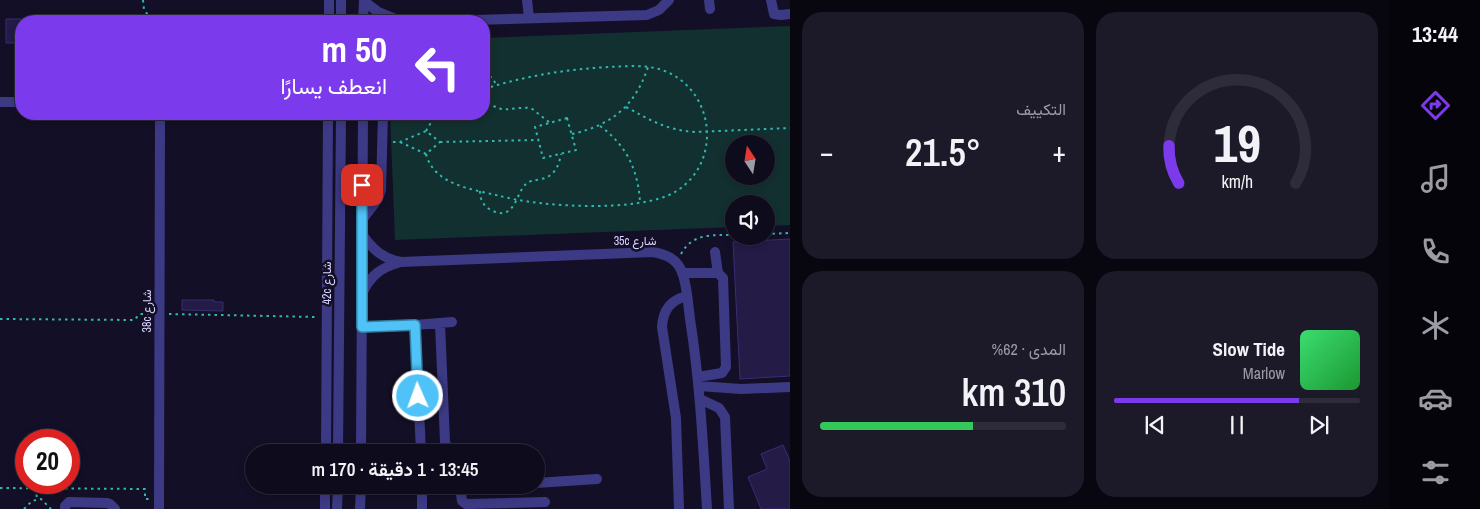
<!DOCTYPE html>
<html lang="ar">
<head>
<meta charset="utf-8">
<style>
  body { margin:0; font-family:"Archivo Narrow",Vazirmatn,sans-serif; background:#1c1929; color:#f1f3f6; direction:rtl; height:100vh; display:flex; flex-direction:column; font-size:19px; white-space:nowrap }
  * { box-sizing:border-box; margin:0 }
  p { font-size:16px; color:#9b9ba3 }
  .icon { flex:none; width:28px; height:28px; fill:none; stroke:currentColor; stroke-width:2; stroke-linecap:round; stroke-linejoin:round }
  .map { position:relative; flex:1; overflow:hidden; direction:ltr }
  .sheet { display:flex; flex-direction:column; gap:12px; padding:12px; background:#08060f; width:600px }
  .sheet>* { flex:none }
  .hud { position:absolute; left:15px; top:15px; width:475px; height:105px; border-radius:20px; box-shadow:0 2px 8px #0003,0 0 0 1px #2e2b3b; direction:rtl; background:#7c3aed; color:#fff; overflow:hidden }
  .needle { width:32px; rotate:348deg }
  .fabs { position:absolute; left:725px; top:135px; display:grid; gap:10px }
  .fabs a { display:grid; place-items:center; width:50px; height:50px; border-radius:50%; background:#0e0b1c; box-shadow:0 2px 8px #0003,0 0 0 1px #2e2b3b; font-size:25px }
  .speed { position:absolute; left:15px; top:429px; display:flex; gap:10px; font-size:25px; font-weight:700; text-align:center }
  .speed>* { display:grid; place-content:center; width:65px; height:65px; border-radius:50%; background:#0e0b1c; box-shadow:0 2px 8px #0003,0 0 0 1px #2e2b3b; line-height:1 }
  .speed .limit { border:8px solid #d22; background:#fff; color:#111 }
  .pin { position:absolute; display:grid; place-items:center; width:42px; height:42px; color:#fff; margin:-21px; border-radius:10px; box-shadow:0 2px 8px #0006 }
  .me { position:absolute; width:55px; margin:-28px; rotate:358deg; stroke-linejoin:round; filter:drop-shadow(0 0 4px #0008) }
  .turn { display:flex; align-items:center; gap:18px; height:105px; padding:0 20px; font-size:22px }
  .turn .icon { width:65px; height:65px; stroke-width:2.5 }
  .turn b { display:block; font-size:35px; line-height:42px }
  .big { font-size:38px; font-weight:600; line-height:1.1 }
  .sheet .tile { flex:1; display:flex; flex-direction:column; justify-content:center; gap:8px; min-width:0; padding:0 18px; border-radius:20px; background:#1c1929 }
  .sheet .dial { align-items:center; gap:0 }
  .dial svg { height:130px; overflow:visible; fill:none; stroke:#2e2b3b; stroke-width:7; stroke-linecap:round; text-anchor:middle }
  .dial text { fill:#f1f3f6; stroke:none }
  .song { display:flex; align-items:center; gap:15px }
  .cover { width:60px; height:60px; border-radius:8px; background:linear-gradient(135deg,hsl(140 70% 55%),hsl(130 70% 35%)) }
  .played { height:5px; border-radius:2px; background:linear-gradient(90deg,#7c3aed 75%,#2e2b3b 75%) }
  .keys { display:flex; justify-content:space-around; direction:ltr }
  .heat { display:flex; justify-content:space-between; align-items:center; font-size:28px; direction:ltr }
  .charge { height:8px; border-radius:4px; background:linear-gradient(90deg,#34c759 62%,#2e2b3b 0) }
  .sheet .tiles { flex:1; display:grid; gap:12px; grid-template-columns:repeat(2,1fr) }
  .trip { position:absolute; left:245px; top:444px; width:300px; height:50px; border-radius:25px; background:#0e0b1c; box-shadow:0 2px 8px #0003,0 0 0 1px #2e2b3b; font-weight:600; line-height:50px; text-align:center; direction:rtl }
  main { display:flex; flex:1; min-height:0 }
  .tabs { display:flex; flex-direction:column; width:90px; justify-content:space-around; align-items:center; background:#06040b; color:#9b9ba3 }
  .tabs .icon { width:35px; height:35px }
  .tabs .active { color:#7c3aed }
  .tabs b { font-size:22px; color:#f1f3f6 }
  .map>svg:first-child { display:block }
  .green { fill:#12302f; fill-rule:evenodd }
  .building { fill:#241b47; stroke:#3b2d73 }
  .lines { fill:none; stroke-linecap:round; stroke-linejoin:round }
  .path { stroke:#2fb8b0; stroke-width:2; stroke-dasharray:2.5 4; stroke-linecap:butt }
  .minor { stroke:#3d3a85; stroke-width:10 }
  .route-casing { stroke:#337fa1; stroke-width:12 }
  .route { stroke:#4fc3f7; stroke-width:9 }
  .labels { text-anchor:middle; stroke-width:5; stroke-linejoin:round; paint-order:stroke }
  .street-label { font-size:12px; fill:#d9d4ff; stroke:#130f26 }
</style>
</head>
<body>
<main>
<nav class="tabs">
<b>13:44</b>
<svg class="icon active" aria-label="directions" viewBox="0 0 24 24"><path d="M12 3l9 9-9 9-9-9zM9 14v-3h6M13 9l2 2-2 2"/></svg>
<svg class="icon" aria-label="music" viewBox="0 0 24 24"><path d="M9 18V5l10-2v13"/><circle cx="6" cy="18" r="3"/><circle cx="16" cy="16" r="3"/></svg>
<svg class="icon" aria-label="phone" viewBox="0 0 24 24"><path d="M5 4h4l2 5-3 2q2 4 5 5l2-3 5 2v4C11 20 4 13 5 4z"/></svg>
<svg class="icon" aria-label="climate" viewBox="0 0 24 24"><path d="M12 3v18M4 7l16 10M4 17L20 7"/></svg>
<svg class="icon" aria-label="car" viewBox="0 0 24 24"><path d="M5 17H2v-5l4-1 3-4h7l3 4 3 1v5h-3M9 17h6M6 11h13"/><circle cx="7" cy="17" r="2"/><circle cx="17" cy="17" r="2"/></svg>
<svg class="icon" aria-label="filters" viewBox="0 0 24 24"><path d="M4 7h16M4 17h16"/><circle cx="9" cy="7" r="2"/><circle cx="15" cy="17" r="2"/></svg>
</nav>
<section class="sheet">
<div class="tiles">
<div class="tile dial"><svg viewBox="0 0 100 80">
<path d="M14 69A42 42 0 1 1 86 69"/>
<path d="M14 69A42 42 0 0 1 8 46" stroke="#7c3aed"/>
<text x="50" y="56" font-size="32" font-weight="700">19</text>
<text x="50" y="72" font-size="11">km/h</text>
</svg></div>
<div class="tile"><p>التكييف</p>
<div class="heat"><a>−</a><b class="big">21.5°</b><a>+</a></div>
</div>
<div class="tile">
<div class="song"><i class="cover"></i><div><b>Slow Tide</b><p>Marlow</p></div></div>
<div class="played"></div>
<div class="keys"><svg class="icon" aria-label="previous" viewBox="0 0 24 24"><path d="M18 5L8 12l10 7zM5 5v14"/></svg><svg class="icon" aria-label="pause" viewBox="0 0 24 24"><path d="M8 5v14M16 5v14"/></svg><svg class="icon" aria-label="next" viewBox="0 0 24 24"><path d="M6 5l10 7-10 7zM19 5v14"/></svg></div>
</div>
<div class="tile"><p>المدى · 62%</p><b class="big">310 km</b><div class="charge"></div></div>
</div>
</section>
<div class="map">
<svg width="790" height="509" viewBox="0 0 790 509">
  <rect width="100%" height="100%" fill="#130f26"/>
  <!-- green -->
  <path class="green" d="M790 26V225L766 226V204H734V227L395 240 390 114H484V38ZM734 144H766V176H734Z"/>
  <!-- building -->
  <path class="building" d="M6 19H21V43H6Z
    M790 239V376L740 379 733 242Z
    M182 300H214V302H223V311L182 310Z
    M783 445 790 461V509H761L748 477 767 469 761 454Z"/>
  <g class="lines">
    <!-- path -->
    <path class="path" d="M143 0 144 10 153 21
      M484 73 490 76 497 85
      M484 97C500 117 510 106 531 108L549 122
      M626 107C650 120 666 130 695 132L790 128
      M271 114 318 115
      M567 118 576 150 543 158 535 127Z
      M600 126C626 145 638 169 640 202
      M426 131 436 114
      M572 134C612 125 635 106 648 67
      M393 142H400L426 131 440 142 426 154 400 142
      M440 142 538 140
      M426 154C434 185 472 189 500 196 540 207 639 213 675 192 725 162 714 85 659 69 644 65 626 66 610 67 567 69 525 76 484 89
      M480 191C480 199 483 206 491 210 515 223 516 192 526 184 530 180 535 181 541 179 554 177 559 166 561 154
      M766 234 790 233
      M681 254C692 233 713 235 734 235
      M169 314 317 317
      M0 319 134 320 140 314H149
      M0 488 145 489V499H150
      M36 488 37 500
      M24 509 32 501 41 499 51 509"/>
    <!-- minor -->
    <path class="minor" d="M527 0 529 18
      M709 0 710 9
      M771 0 774 14 781 15 790 14
      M364 1 378 12 400 21
      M329 21V0
      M341 21V0
      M363 21 364 0
      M436 21 647 15 659 10 669 0
      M0 102H21
      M362 220 378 199 381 190 383 114
      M362 234C372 249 383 259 401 262
      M715 252 718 273
      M682 273H718L723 278 726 367 722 373 698 377
      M362 294C370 275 382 267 401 262L653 252C665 254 676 258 681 270 687 282 688 304 690 319 700 382 703 445 707 509
      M440 323 445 442 449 452
      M415 325 421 452
      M362 327 415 325 452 322
      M699 386 741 389 790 387
      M700 399 719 408 725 417 729 509
      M396 450 420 449
      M326 452 328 114
      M338 452 341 114
      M361 452 363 114
      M536 483 597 479
      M422 485V509
      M460 487 462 501 466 504 545 502
      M422 490 498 485
      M65 509V506L69 502 107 503 110 504 115 509
      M159 509 160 114
      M325 509V485
      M337 509 338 485
      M360 509 361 485
      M679 509 676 418 662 327C663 310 670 301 686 296"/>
  </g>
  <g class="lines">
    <!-- route casing -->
    <g class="route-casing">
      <path id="route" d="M362 185V327L415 325 418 396"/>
    </g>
    <!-- route -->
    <use href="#route" class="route"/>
  </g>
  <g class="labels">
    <!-- street labels -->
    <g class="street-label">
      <text x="635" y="245">35c شارع</text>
      <text transform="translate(327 283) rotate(-90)" y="4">42c شارع</text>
      <text transform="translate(147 311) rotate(-90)" y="4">38c شارع</text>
    </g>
  </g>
</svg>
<div class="fabs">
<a><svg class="needle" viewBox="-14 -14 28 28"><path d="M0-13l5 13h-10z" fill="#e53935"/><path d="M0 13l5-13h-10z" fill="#9b9ba3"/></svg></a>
<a><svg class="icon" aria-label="sound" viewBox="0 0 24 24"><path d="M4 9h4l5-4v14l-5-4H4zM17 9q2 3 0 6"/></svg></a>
</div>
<div class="speed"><div class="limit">20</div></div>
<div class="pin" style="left:362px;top:185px;background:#d93025"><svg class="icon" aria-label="arrive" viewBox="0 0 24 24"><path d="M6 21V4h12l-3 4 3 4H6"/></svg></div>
<svg class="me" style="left:418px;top:396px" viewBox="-20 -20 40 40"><circle r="17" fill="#4fc3f7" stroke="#fff" stroke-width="3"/><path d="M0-11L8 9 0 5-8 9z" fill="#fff"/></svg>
<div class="trip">13:45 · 1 دقيقة · 170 m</div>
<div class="hud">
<div class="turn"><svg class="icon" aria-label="left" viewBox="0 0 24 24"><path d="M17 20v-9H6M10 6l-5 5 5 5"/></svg><div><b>50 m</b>انعطف يسارًا</div></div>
</div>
</div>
</main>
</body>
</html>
